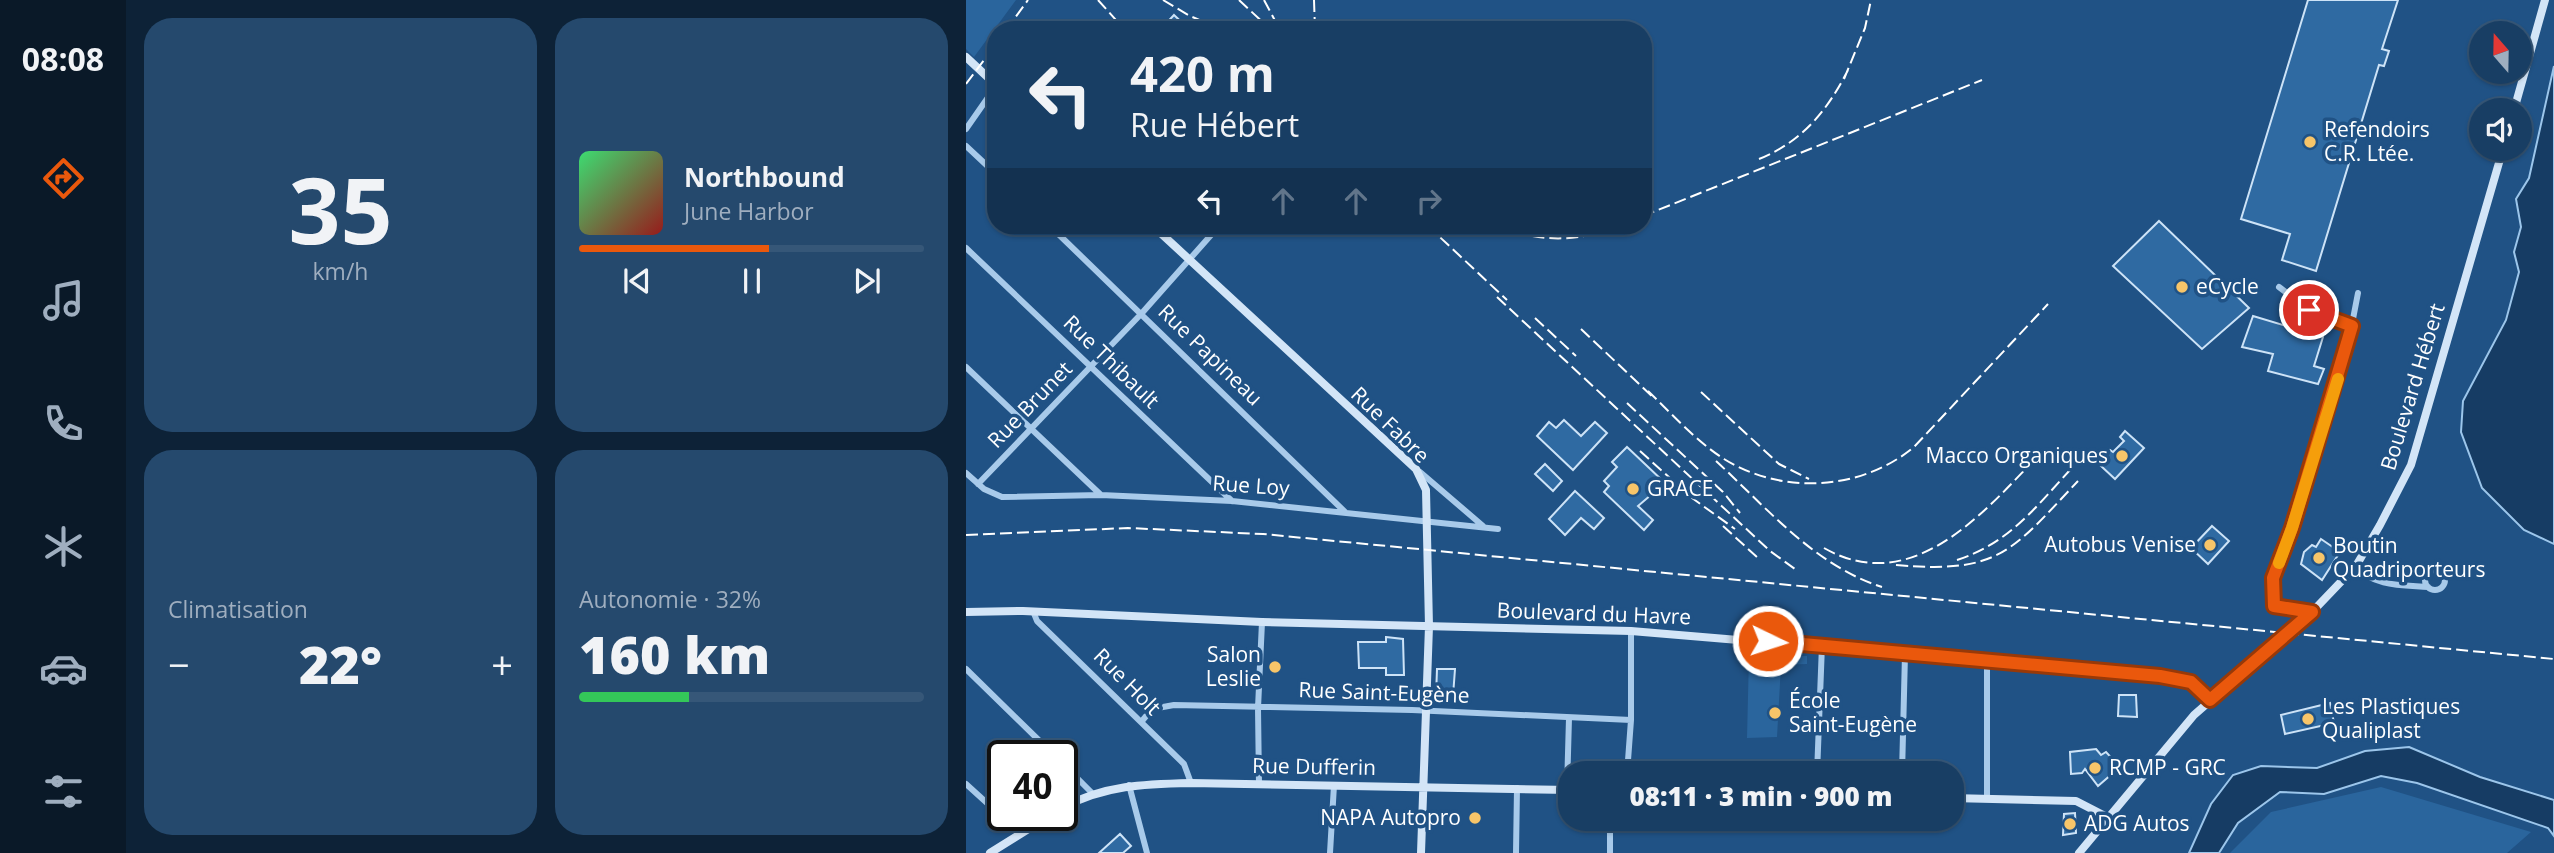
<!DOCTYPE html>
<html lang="fr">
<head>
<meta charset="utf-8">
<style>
  body { margin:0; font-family:"Open Sans",sans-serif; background:#25496d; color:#f1f3f6; height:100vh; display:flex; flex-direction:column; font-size:26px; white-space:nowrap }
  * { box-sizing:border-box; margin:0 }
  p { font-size:23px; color:#9faebf }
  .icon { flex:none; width:38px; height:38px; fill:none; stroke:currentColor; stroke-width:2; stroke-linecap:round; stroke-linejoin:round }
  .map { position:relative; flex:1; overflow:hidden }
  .details { display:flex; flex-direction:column; gap:18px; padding:18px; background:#0d2237; width:840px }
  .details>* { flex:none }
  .top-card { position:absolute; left:21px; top:21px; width:665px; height:214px; border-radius:28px; box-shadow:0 2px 5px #0004,0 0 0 2px #365778; background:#183e64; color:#f1f3f6; overflow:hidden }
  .needle { width:46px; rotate:340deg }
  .controls { position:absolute; left:1503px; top:21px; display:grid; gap:14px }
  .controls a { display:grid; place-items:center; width:63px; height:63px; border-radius:50%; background:#183e64; box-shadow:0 2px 5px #0004,0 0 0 2px #365778; font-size:35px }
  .speed { position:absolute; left:21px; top:740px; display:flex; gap:14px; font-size:35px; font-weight:700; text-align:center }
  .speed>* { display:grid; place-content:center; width:91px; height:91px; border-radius:50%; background:#183e64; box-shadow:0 2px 5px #0004,0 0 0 2px #365778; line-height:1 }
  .speed .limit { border:4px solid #111; border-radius:10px; background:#fff; color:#111 }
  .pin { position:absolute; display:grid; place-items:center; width:60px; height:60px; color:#fff; margin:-30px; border:4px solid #fff; border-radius:50%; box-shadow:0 2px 7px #0007 }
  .me { position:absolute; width:77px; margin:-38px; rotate:94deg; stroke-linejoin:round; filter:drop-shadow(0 0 5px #0008) }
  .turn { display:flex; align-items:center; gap:24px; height:147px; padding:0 28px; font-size:32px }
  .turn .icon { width:91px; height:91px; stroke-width:2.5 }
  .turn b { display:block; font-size:49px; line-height:60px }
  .lanes { display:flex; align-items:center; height:66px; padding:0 28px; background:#0003; justify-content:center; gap:35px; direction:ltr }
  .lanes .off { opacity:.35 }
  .big { font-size:52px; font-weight:800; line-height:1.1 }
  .details .tile { flex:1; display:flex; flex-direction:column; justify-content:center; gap:10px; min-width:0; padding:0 24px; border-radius:28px; background:#25496d }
  .details .dial { align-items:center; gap:0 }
  .dial b { font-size:91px; line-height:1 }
  .song { display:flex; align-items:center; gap:21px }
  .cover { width:84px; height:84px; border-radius:10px; background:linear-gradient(135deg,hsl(140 70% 55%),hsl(0 70% 35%)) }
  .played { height:7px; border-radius:4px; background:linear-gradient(90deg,#ea580c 55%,#365778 55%) }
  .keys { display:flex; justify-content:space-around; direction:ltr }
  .heat { display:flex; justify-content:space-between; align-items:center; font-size:38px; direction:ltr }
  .charge { height:10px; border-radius:5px; background:linear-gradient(90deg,#34c759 32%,#365778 0) }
  .details .tiles { flex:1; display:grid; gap:18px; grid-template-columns:repeat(2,1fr) }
  .trip { position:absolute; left:592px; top:761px; width:406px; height:70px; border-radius:28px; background:#183e64; box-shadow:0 2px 5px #0004,0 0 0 2px #365778; font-weight:800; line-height:70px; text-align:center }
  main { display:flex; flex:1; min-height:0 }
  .tabs { display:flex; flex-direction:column; width:126px; justify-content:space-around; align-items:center; background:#0a1928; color:#9faebf }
  .tabs .icon { width:49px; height:49px }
  .tabs .on { color:#ea580c }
  .tabs b { font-size:32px; color:#f1f3f6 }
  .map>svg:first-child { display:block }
  .green { fill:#2a659d }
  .water { fill:#163c64; stroke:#9cc6eb; stroke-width:2 }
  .building { fill:#2f6aa2; stroke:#cde3f7; stroke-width:2 }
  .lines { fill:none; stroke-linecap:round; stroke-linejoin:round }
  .street { stroke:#a8caea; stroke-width:6 }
  .secondary { stroke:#d3e5f7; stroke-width:8 }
  .rail { stroke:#fff; stroke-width:2; stroke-dasharray:12 5; stroke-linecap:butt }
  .route-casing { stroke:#983908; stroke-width:18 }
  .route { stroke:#ea580c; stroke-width:12 }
  .slow { stroke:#f59e0b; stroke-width:12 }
  .poi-dot { fill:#f7c569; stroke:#205285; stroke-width:2.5 }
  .labels { text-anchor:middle; stroke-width:7; stroke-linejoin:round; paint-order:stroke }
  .poi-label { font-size:21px; fill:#fff; stroke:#205285; text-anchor:start }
  .street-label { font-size:21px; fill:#fff; stroke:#205285 }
</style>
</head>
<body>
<main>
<nav class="tabs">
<b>08:08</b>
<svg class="icon on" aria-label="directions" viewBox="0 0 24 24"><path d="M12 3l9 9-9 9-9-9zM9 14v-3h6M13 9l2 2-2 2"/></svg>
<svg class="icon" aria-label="music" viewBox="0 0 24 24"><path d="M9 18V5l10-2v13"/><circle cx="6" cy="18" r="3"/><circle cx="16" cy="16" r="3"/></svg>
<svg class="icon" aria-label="phone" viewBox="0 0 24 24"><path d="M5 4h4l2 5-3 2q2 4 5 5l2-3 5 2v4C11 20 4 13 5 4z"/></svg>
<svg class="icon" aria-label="climate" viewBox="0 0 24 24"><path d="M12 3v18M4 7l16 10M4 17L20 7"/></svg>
<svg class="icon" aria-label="car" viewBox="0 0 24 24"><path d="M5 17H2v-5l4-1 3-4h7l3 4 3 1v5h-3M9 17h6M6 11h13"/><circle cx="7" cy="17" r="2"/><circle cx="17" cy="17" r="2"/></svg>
<svg class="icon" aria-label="filters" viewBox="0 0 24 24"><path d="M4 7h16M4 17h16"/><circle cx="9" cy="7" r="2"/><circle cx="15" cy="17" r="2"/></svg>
</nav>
<section class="details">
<div class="tiles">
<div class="tile dial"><b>35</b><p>km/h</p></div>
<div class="tile">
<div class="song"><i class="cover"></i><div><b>Northbound</b><p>June Harbor</p></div></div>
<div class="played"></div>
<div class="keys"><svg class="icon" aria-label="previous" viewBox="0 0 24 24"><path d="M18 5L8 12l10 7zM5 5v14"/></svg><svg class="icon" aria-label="pause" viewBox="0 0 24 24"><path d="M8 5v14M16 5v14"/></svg><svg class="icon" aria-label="next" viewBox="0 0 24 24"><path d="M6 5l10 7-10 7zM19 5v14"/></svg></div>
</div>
<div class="tile"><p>Climatisation</p>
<div class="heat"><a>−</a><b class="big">22°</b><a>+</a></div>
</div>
<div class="tile"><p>Autonomie · 32%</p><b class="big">160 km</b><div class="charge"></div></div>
</div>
</section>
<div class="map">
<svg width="1588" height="853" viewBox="0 0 1588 853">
  <rect width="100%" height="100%" fill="#205285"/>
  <!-- green -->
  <path class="green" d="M0 0H50L8 57 0 49Z
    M783 655 841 656V664L815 665 811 737 781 738Z
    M1415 787 1565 832 1541 853H1264L1305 812Z"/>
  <!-- water -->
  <path class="water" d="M1588 66V544L1558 530 1516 488 1495 432 1497 401 1540 320 1553 272 1548 252 1555 227 1550 199 1563 178Z
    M1443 747 1514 777 1588 800V836L1582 828 1451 783 1415 776 1358 794 1314 792 1272 823 1253 853H1223L1245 804 1267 775 1295 766 1351 768 1399 751Z"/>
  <!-- building -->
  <path class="building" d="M1342 0H1432L1416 49 1423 51 1418 66 1413 65 1350 271 1316 260 1324 234 1275 219Z
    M208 15 224 30H194Z
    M1193 221 1283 308 1236 349 1147 266Z
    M1287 316 1357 337 1348 366 1358 369 1352 384 1302 371 1307 354 1276 347Z
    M598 420 615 436 629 422 641 433 607 470 571 436 583 422 590 428Z
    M1159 431 1178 448 1149 479 1135 466 1143 458 1139 454 1144 450 1147 452 1158 441 1154 437Z
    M661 447 699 483 672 506 687 520 678 530 638 492 643 486 638 481 651 467 646 462Z
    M579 464 596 481 587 491 569 474Z
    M609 491 638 518 628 529 615 518 599 535 583 519Z
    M1246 526 1263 541 1242 564 1225 548Z
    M1355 539 1374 552 1356 580 1335 564 1338 552 1346 545 1350 547Z
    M420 637 437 639 438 675H420V668H393L392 642H420Z
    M471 669H489L487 696H470Z
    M1153 695H1170L1171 717 1152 716Z
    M1364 703 1368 723 1319 734 1315 715Z
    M1130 749 1135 755 1140 752 1154 767 1132 786 1119 769 1116 773 1105 774 1104 752Z
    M1109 813 1110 833 1097 835 1098 814Z
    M683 819H706V829L682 830Z
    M154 834 165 846 157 853H133Z"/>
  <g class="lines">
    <!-- street -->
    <path class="street" d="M0 129 30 86
      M0 146 30 174
      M84 226 379 512
      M0 248 266 501
      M1313 287 1343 310 1386 326
      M0 367 135 495
      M454 472 517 526
      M0 473 18 489 36 497 135 495 266 501 532 529
      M12 484 176 313 253 226
      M1390 566C1408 587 1436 585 1462 587
      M1459 580a10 10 0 1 1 20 0a10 10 0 1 1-20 0Z
      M67 611 71 621 218 764 225 783
      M1346 612 1308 606 1307 578 1326 528 1381 350 1392 293
      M1021 662V799
      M0 669 89 756
      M176 721 186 709 208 705 446 710 665 720
      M96 763 127 794
      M661 774 665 720V631
      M851 774 856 645
      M936 774 939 654
      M0 784 55 834
      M293 784 292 708 296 622
      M163 785 181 853
      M601 789 603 718
      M644 819V853
      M364 853 368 785
      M550 853 551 788"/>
    <!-- secondary -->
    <path class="secondary" d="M0 57 30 85
      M1548 110 1579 0
      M187 226 450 469 460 490 463 626 455 853
      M0 612 57 611 296 622 665 631 1175 674 1225 682 1244 700
      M985 798 1110 801 1143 818
      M96 808C138 785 179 784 225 783L604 790
      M24 853 83 816
      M1113 853 1228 715 1346 612 1390 566 1414 525 1445 465 1537 149"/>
    <!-- rail -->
    <path class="rail" d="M132 0 159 30
      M197 0 224 16 257 30
      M273 0 305 30
      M298 0 314 30
      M348 0 349 30
      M40 30 62 0
      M878 79 899 28 905 0
      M0 84 30 44
      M793 159C837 141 861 111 882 70
      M677 216 1016 80
      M462 226 541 300
      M534 226C574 243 612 242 652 226
      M531 297 804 551 829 569
      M569 318 610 356
      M615 329 689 399
      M682 391C706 414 730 441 758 459 816 495 895 491 948 447L1082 304
      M735 392 813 464 843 479
      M661 403 757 492 774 513
      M674 451 726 498 769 529
      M750 461C800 507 849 566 916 587
      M757 526 793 559
      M0 535 162 528 297 534 1588 659
      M858 548C944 597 1015 516 1068 460
      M991 560C1043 543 1069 508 1104 470
      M930 565C1033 574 1045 552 1112 481"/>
  </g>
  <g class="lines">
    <!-- route casing -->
    <g class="route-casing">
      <path id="route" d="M802 641 1194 676 1225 682 1244 700 1346 612 1308 606 1307 578 1326 528 1386 326 1343 310"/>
    </g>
    <!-- route -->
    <use href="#route" class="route"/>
    <!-- slow -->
    <path class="slow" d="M1313 563 1326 528 1372 379"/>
  </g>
  <!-- markers -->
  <g class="poi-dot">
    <circle cx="1344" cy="142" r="7"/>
    <circle cx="1216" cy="287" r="7"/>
    <circle cx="1156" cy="456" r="7"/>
    <circle cx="667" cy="489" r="7"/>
    <circle cx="1244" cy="545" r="7"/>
    <circle cx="1353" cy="558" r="7"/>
    <circle cx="309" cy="667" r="7"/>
    <circle cx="809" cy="713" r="7"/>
    <circle cx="1342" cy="719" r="7"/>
    <circle cx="1129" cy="768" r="7"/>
    <circle cx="509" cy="818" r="7"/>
    <circle cx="1104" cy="824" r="7"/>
  </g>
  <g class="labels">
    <!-- poi labels -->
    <g class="poi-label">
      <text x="1358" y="137">Refendoirs<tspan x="1358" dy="24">C.R. Ltée.</tspan></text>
      <text x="1230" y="294">eCycle</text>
      <text x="1142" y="463" text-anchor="end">Macco Organiques</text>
      <text x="681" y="496">GRACE</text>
      <text x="1230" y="552" text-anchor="end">Autobus Venise</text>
      <text x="1367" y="553">Boutin<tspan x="1367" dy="24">Quadriporteurs</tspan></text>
      <text x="295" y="662" text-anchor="end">Salon<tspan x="295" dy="24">Leslie</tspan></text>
      <text x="823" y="708">École<tspan x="823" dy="24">Saint-Eugène</tspan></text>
      <text x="1356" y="714">Les Plastiques<tspan x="1356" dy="24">Qualiplast</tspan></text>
      <text x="1143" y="775">RCMP - GRC</text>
      <text x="495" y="825" text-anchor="end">NAPA Autopro</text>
      <text x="1118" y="831">ADG Autos</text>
    </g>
    <!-- street labels -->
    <g class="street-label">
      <text transform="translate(244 355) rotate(44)" y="7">Rue Papineau</text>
      <text transform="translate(145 362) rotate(44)" y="7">Rue Thibault</text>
      <text transform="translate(1447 387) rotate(-73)" y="7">Boulevard Hébert</text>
      <text transform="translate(64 405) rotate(-46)" y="7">Rue Brunet</text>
      <text transform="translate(424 425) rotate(44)" y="7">Rue Fabre</text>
      <text transform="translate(285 486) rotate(4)" y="7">Rue Loy</text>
      <text transform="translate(628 614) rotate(2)" y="7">Boulevard du Havre</text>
      <text transform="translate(161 682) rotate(45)" y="7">Rue Holt</text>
      <text transform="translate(418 693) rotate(2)" y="7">Rue Saint-Eugène</text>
      <text transform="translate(348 767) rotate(1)" y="7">Rue Dufferin</text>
    </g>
  </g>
</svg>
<div class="controls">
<a><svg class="needle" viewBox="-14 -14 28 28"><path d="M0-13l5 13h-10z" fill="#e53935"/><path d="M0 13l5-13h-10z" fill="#9faebf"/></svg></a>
<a><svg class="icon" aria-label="sound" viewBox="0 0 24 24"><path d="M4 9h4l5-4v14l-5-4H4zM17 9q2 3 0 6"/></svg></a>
</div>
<div class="speed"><div class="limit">40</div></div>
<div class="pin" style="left:1343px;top:310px;background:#d93025"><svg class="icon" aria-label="arrive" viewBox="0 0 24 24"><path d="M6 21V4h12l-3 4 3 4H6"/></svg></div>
<svg class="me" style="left:802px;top:641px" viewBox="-20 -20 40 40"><circle r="17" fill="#ea580c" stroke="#fff" stroke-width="3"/><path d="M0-11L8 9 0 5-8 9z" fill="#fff"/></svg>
<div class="trip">08:11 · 3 min · 900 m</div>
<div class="top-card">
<div class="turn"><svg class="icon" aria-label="left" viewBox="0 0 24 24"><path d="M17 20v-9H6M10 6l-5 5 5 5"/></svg><div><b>420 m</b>Rue Hébert</div></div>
<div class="lanes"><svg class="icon" aria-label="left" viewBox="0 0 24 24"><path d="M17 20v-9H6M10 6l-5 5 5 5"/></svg><svg class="icon off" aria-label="ahead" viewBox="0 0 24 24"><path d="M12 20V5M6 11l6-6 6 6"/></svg><svg class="icon off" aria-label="ahead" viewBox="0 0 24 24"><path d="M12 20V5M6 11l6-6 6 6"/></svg><svg class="icon off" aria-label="right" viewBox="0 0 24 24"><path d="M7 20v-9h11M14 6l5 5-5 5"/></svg></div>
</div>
</div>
</main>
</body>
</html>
